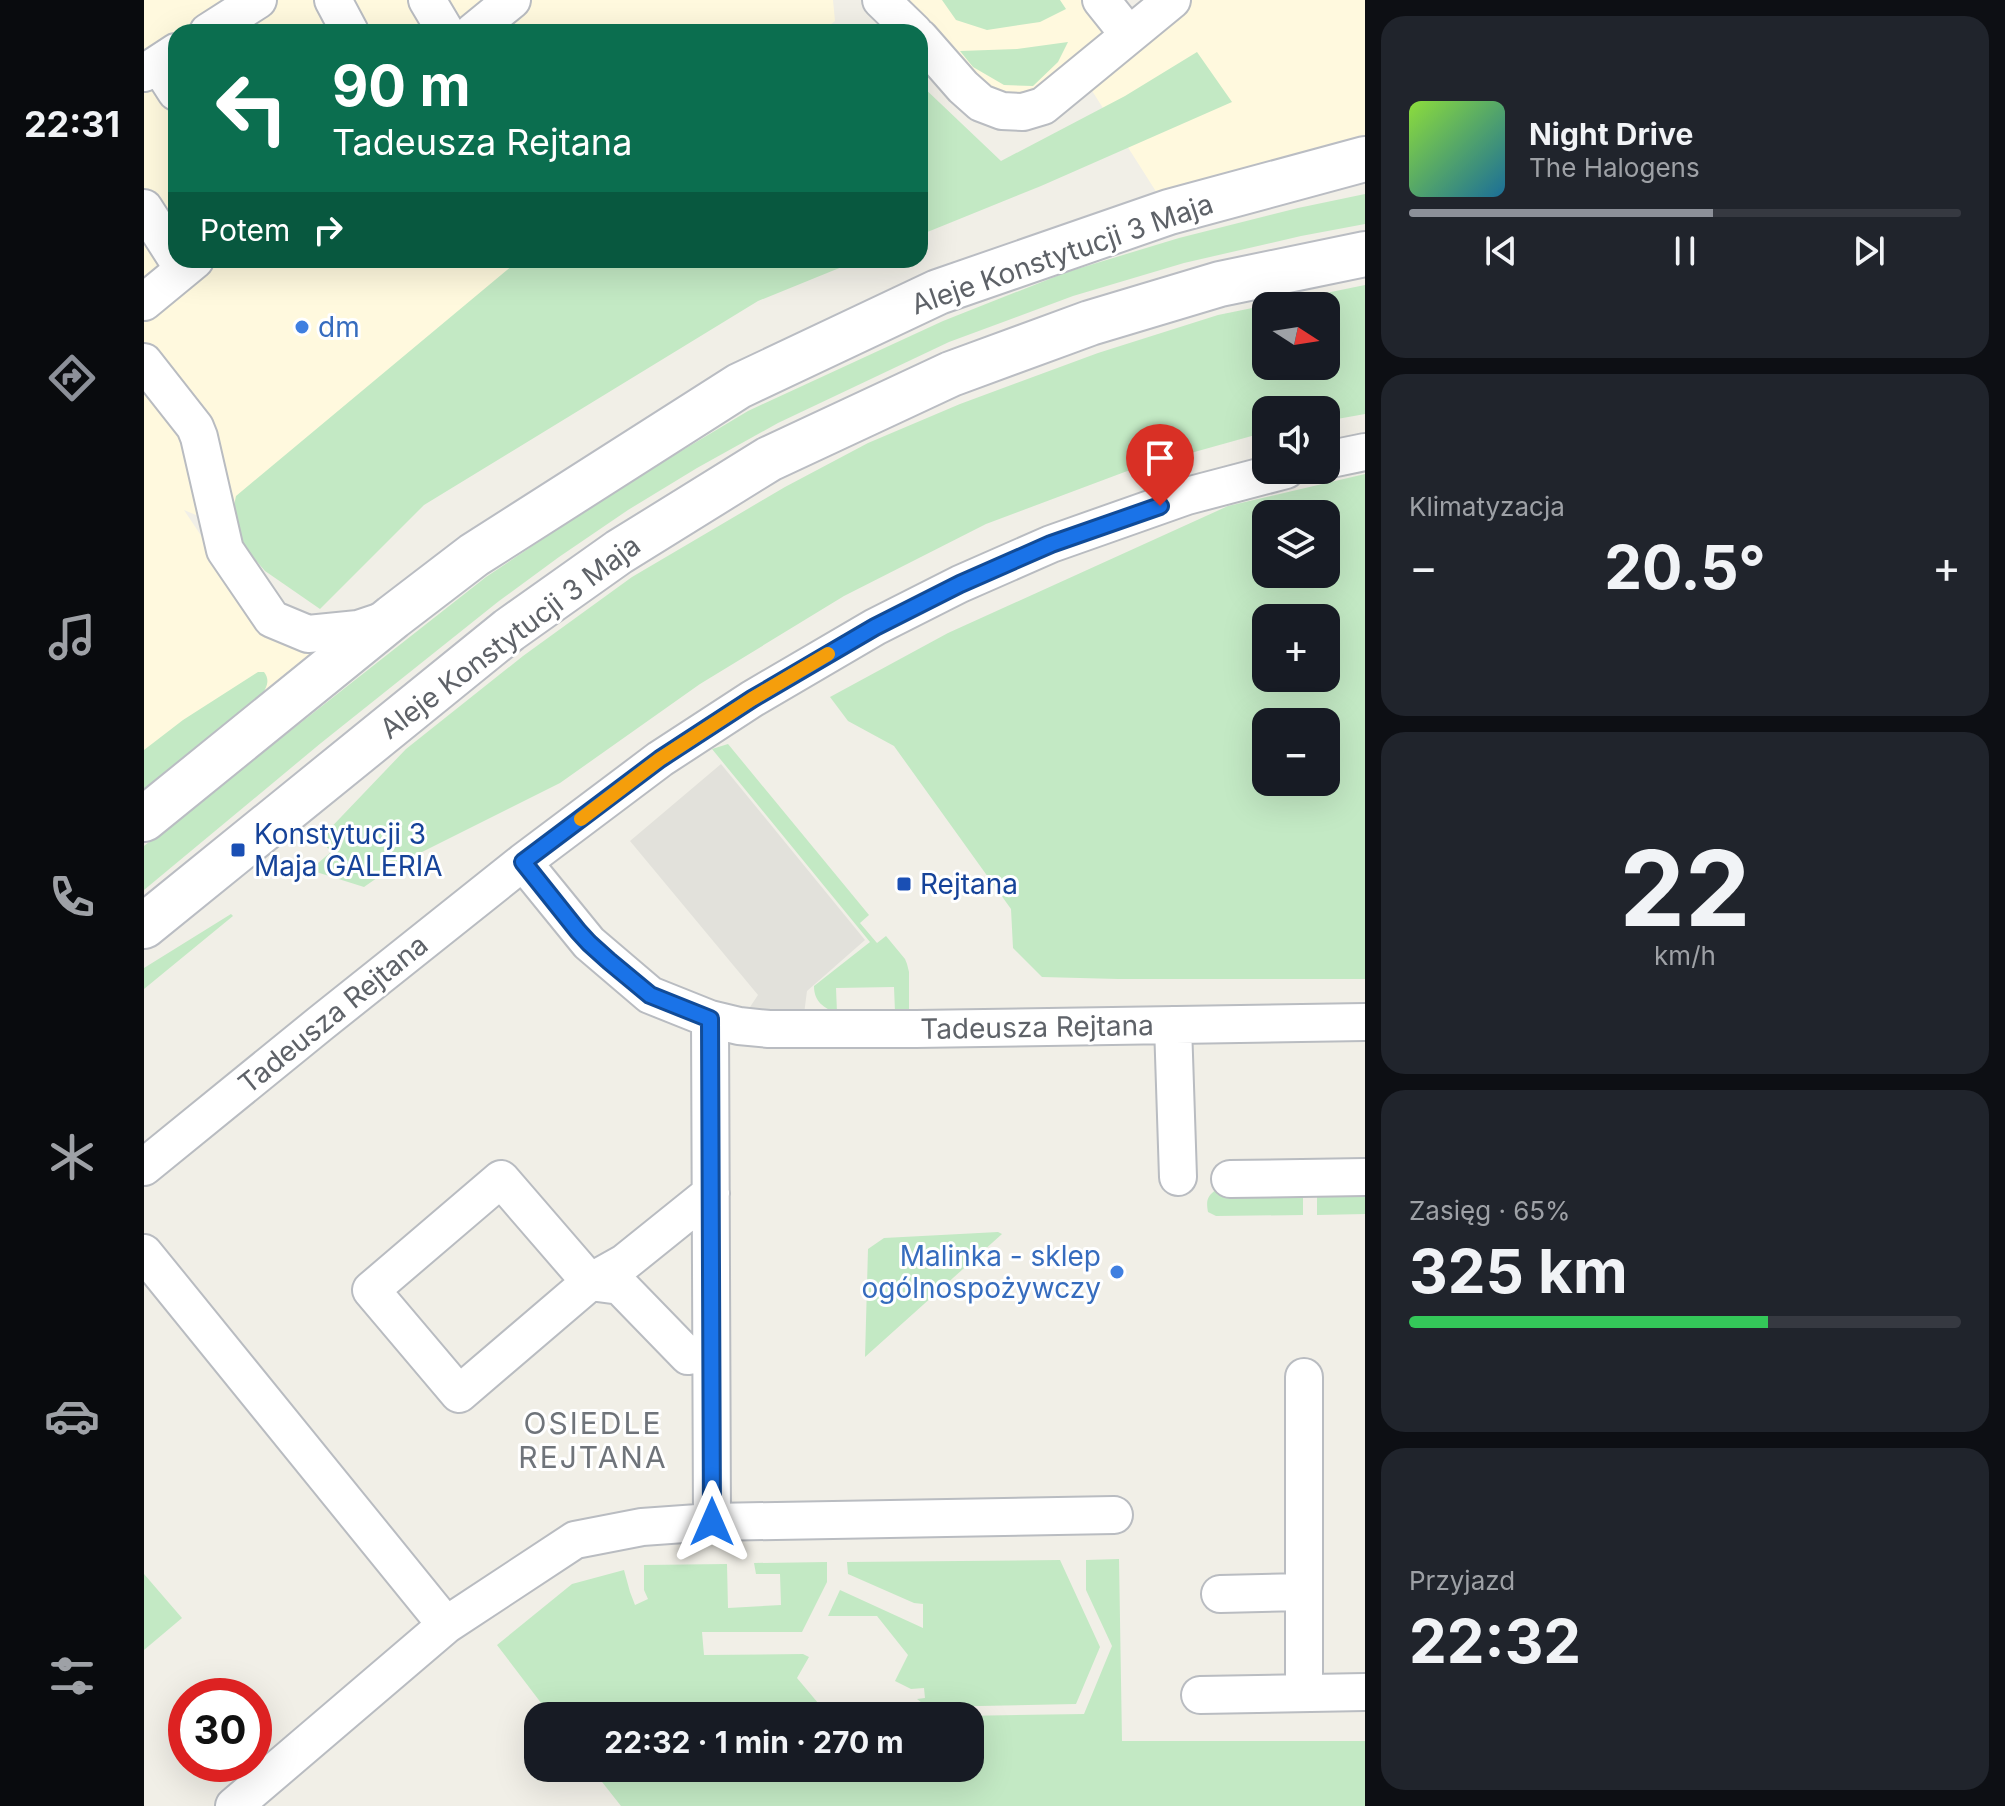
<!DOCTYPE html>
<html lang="pl">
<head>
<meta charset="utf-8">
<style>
  body { margin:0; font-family:Inter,sans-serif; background:#20242c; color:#f1f3f6; height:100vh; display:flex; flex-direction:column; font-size:30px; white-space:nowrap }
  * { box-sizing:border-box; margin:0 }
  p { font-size:26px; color:#9ea1a6 }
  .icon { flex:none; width:44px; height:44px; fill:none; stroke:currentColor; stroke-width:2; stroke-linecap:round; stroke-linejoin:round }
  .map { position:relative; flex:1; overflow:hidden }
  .panel { display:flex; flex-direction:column; gap:16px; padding:16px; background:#0d0f14; width:640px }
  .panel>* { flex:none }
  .banner { position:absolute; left:24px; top:24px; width:760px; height:244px; border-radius:24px; box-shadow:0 8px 32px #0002; background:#0b6e4f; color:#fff; overflow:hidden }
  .needle { width:52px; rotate:102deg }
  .buttons { position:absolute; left:1108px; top:292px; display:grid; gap:16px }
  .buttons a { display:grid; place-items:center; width:88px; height:88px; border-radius:16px; background:#171b24; box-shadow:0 8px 32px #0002; font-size:40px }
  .speed { position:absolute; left:24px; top:1678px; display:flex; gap:16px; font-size:40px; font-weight:700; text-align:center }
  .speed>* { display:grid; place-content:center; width:104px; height:104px; border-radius:50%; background:#171b24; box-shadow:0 8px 32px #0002; line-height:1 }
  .speed .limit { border:12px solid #d22; background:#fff; color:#111 }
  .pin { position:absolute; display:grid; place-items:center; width:68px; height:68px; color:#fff; margin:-82px -34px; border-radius:50% 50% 50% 0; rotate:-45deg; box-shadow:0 0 8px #0007 }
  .pin .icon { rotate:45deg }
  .me { position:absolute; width:88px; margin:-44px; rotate:0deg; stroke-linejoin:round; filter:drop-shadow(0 0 6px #0008) }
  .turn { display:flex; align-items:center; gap:28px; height:168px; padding:0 32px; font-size:36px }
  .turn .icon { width:104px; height:104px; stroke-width:2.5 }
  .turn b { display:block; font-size:56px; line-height:68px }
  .then { display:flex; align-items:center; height:76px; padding:0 32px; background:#0003; gap:16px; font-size:30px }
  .big { font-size:60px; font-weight:700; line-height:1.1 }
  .panel .tile { flex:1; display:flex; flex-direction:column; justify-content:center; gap:12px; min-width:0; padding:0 28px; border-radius:24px; background:#20242c }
  .panel .dial { align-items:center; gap:0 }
  .dial b { font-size:104px; line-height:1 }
  .song { display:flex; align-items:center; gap:24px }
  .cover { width:96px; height:96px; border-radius:12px; background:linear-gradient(135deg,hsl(90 70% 55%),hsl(200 70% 35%)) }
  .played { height:8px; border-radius:4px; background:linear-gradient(90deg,#8c9099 55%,#363941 55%) }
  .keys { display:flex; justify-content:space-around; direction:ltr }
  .heat { display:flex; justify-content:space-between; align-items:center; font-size:44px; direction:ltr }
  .charge { height:12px; border-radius:6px; background:linear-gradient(90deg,#34c759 65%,#363941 0) }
  .trip { position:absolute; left:380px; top:1702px; width:460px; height:80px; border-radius:24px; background:#171b24; box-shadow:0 8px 32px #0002; font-weight:700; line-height:80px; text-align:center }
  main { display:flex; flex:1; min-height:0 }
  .menu { display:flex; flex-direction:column; width:144px; justify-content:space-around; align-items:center; background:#090b0e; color:#9ea1a6 }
  .menu .icon { width:56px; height:56px }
  .menu .active { color:#8c9099 }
  .menu b { font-size:36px; color:#f1f3f6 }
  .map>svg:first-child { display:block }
  .commercial { fill:#fff9de }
  .industrial { fill:#e2e1db }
  .green { fill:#c3e9c4; fill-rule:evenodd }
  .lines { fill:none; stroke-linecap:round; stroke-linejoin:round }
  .minor-casing { stroke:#b9bcc1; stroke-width:40 }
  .secondary-casing { stroke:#babdc3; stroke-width:48 }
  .minor { stroke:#fff; stroke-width:36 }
  .secondary { stroke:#fff; stroke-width:44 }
  .route-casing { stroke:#114b97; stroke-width:20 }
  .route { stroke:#1a73e8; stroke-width:14 }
  .slow { stroke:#f59e0b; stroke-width:14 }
  .shop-dot { fill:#3f7fe0; stroke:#fff; stroke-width:3 }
  .transit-dot { fill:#1a4fb4; stroke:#fff; stroke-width:3 }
  .labels { text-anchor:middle; stroke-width:6; stroke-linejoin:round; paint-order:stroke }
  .street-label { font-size:28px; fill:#5e6268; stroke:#fff }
  .shop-label { font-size:28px; fill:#366cbe; stroke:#fff; text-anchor:start }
  .transit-label { font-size:28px; fill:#164399; stroke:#fff; text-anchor:start }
  .neighbourhood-label { font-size:30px; letter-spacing:2px; fill:#6f747a; stroke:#fff }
</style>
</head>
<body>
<main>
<nav class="menu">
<b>22:31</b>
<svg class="icon active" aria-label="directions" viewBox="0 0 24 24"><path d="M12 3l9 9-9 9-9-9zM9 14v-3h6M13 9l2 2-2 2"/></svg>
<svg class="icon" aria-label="music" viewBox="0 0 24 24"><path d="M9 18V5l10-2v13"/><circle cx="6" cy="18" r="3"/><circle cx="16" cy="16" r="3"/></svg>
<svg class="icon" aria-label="phone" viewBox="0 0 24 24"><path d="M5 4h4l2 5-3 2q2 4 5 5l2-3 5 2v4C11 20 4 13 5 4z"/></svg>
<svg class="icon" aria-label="climate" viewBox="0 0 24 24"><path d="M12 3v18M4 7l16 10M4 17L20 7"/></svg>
<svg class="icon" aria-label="car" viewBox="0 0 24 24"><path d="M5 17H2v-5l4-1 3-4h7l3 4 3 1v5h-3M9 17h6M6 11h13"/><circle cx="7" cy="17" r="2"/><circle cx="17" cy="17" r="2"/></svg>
<svg class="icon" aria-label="filters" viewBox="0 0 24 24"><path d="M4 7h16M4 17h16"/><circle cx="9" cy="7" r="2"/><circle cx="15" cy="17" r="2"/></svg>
</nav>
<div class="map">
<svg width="1221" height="1806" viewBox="0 0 1221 1806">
  <rect width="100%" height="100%" fill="#f1efe7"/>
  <!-- commercial -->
  <path class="commercial" d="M0 0H689L691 21 677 32H32V260H405L85 529 40 510 60 540 66 556 100 601 214 629 0 819Z
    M762 0H957L985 35 1029 0H1221V159L1025 212 938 75 858 111Z"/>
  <!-- industrial -->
  <path class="industrial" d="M577 764 721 940 663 991 660 1014 604 1010 614 995 486 841Z"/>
  <!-- green -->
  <path class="green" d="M798 0H916L922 9 896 22 843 30 812 20Z
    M924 42 914 62 889 86 860 85 829 67 816 51 873 49Z
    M1053 52 1088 102 897 186 776 235V84L857 161 981 96Z
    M1221 194V224L1157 236 1040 263 929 296 805 342 634 423 553 468 484 510 415 557 355 601 177 743 0 890V846L342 577 472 490 604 411 799 321 923 272 1035 238 1154 208Z
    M375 260H715L614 301 280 505 176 609 121 571 85 529 92 496Z
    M1221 285V414L1182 421V410H1122V432L986 470 842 524 700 596 556 684 416 783 250 866 220 887 166 870 187 852 176 839 262 749 379 656 488 577 641 487 724 443 816 404 954 353 1074 315ZM1122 306H1182V366H1122Z
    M1221 474V979H974L898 977 869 948 867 909 750 746 704 721 686 697 804 633 1084 506ZM1122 514H1182V574H1122ZM1122 618H1182V678H1122ZM1122 722H1182V782H1122Z
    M114 672H120C127 681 122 689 116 697L0 797V750L39 720Z
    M584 744 725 915 716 923 733 943 742 936 761 959 763 964 765 972V1012H751L750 987 692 988 693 1013C680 1008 670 1002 670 986L726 942 568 749Z
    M87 914 89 916 0 989V968Z
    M1221 1188V1214L1173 1215V1189Z
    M1159 1189V1215L1072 1216 1064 1212C1062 1201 1063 1196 1072 1190Z
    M854 1232 858 1234 721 1357 724 1249 740 1238Z
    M975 1559 978 1741H1221V1806H477L447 1768H826V1716H816L940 1714 968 1646 942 1590V1560Z
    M916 1560 956 1647 932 1704 783 1707 773 1699 781 1698 780 1688 767 1689 751 1681 764 1655 733 1616H684L696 1590 779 1628V1604L770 1603 704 1574 703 1562Z
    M683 1562V1582L658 1632H558L560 1655 659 1654 665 1657 653 1678 685 1716H407L353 1645 428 1584 480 1570 486 1592 491 1605 504 1599 500 1590V1565L583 1564 584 1608 637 1605 636 1574H612L610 1563Z
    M0 1574 38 1618 0 1650Z"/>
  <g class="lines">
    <!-- minor casing -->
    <g class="minor-casing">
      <path id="minor" d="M189 0 206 32
        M283 0 302 32
        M737 0 770 32
        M957 0 985 35
        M64 32 114 0
        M329 32 368 0
        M776 38 819 87 837 103 858 111 879 112 899 106 1028 0
        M14 64 32 92
        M0 73 32 52
        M0 208 32 258
        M0 302 51 260
        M0 362 51 427 55 437 81 550 128 619 164 634 214 629 244 619
        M1182 460 1221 452
        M379 862 445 943 506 995 566 1019 595 1026 625 1029H772L1221 1022
        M566 1019 568 1522
        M1029 1025 1034 1177
        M0 1167 177 1023 379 862 516 759 608 699 731 627 816 584 907 544 1043 496 1142 470
        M1086 1179 1221 1177
        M567 1193 480 1263 446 1282 315 1394 227 1290 357 1179 446 1282 476 1286 544 1356 567 1352
        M0 1253 302 1625
        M1076 1594 1160 1592
        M1160 1693V1377
        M1056 1695 1221 1692
        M90 1806 302 1625 431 1540 498 1527 568 1522 970 1515"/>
    </g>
    <!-- secondary casing -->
    <g class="secondary-casing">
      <path id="secondary" d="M0 819 249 617 330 555 595 386 794 292 1025 212 1221 159
        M0 926 365 630 475 552 625 459 807 374 946 323 1076 284 1221 254"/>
    </g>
    <!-- minor -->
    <use href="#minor" class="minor"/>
    <!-- secondary -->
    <use href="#secondary" class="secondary"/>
  </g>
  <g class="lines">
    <!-- route casing -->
    <g class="route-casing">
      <path id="route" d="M568 1522 566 1019 506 995 465 961 445 943 434 931 379 862 516 759 608 699 731 627 816 584 907 544 1016 506"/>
    </g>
    <!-- route -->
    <use href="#route" class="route"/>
    <!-- slow -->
    <path class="slow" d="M437 819 516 759 608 699 684 654"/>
  </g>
  <!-- markers -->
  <g class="shop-dot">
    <circle cx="158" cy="327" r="8"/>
    <circle cx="973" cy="1272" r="8"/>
  </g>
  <g class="transit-dot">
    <rect x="86" y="842" width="16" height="16" rx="4"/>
    <rect x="752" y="876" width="16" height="16" rx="4"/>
  </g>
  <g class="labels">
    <!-- street labels -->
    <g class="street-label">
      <text transform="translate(918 254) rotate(-19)" y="10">Aleje Konstytucji 3 Maja</text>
      <text transform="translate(366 637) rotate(-37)" y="10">Aleje Konstytucji 3 Maja</text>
      <text transform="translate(189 1014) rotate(-39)" y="10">Tadeusza Rejtana</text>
      <text transform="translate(893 1027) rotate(-1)" y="10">Tadeusza Rejtana</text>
    </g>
    <!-- shop labels -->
    <g class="shop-label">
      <text x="174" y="337">dm</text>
      <text x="957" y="1266" text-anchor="end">Malinka - sklep<tspan x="957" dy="32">ogólnospożywczy</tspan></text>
    </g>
    <!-- transit labels -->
    <g class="transit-label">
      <text x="110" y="844">Konstytucji 3<tspan x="110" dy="32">Maja GALERIA</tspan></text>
      <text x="776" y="894">Rejtana</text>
    </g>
    <!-- neighbourhood labels -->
    <g class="neighbourhood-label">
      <text x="449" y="1434">OSIEDLE<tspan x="449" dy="34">REJTANA</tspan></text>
    </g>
  </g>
</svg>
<div class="buttons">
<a><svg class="needle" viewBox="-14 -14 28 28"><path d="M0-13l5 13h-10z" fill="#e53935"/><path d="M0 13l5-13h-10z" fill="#9ea1a6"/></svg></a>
<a><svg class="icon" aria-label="sound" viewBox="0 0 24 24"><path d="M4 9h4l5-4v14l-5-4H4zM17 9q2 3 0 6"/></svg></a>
<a><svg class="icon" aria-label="layers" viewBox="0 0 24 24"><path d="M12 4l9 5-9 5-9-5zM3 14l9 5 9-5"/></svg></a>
<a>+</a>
<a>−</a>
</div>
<div class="speed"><div class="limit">30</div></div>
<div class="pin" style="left:1016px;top:506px;background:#d93025"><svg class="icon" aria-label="arrive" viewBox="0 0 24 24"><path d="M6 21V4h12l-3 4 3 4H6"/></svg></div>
<svg class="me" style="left:568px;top:1522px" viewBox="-20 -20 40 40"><path d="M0-17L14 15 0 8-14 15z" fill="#1a73e8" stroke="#fff" stroke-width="4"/></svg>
<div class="trip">22:32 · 1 min · 270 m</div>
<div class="banner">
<div class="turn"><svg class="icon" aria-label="left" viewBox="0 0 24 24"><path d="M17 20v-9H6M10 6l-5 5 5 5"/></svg><div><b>90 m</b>Tadeusza Rejtana</div></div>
<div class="then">Potem<svg class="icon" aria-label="right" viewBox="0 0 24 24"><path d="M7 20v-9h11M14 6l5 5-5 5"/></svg></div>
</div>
</div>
<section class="panel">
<div class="tile">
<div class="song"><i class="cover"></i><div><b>Night Drive</b><p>The Halogens</p></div></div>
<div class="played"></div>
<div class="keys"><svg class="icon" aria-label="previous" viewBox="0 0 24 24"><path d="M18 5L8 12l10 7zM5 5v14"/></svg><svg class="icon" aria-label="pause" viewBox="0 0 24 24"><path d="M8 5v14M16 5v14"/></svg><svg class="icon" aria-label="next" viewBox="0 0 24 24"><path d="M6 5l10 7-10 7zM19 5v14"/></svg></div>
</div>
<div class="tile"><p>Klimatyzacja</p>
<div class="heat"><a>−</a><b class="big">20.5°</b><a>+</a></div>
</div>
<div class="tile dial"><b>22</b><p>km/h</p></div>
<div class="tile"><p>Zasięg · 65%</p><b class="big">325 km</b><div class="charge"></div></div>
<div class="tile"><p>Przyjazd</p><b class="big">22:32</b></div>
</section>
</main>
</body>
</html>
